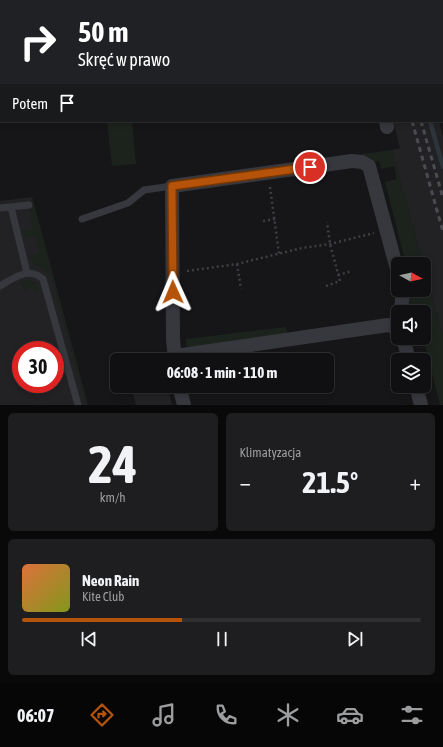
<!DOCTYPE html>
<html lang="pl">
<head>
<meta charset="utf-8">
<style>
  body { margin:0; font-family:"Asap Condensed",sans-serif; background:#1e1e20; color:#f1f3f6; height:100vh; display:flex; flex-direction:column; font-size:15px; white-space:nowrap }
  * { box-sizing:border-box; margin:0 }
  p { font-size:13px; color:#9c9d9f }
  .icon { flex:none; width:22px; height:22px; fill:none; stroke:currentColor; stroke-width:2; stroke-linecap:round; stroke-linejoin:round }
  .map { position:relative; height:405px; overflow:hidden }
  .drawer { display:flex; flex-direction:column; gap:8px; padding:8px; background:#09090a; flex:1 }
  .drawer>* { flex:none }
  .banner { position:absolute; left:0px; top:0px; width:443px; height:122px; box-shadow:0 2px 6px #0003,0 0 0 1px #303032; background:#202124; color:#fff; overflow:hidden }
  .needle { width:26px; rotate:98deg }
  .controls { position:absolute; left:391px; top:257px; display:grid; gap:8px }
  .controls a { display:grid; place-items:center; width:40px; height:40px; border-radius:6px; background:#101012; box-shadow:0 2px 6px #0003,0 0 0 1px #303032; font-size:20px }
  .speed { position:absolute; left:12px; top:341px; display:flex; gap:8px; font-size:20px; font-weight:700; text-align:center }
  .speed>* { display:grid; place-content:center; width:52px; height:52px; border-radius:50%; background:#101012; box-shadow:0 2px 6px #0003,0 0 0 1px #303032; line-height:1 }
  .speed .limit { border:6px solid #d22; background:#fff; color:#111 }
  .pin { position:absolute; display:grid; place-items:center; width:34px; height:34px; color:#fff; margin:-17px; border:2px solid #fff; border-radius:50%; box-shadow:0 1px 4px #0007 }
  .me { position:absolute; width:44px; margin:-22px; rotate:359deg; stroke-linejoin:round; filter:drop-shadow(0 0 3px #0008) }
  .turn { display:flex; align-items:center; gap:14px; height:84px; padding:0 12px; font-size:18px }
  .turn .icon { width:52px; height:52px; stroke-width:2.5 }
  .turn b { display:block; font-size:28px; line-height:34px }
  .then { display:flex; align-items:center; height:38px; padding:0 12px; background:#0003; gap:8px; font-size:15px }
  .big { font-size:30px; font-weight:700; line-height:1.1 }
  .drawer .card { flex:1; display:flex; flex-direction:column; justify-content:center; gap:6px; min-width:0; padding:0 14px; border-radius:6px; background:#1e1e20 }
  .drawer .dial { align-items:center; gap:0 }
  .dial b { font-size:52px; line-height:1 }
  .song { display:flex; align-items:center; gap:12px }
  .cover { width:48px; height:48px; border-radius:6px; background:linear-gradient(135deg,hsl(20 70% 55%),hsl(70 70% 35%)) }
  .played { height:4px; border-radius:2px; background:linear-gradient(90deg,#b45309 40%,#303032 40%) }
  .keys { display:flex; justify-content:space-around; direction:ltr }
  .heat { display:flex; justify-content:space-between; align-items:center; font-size:22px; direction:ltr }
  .drawer .tiles { flex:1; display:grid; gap:8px; grid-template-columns:1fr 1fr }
  .card:last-child { grid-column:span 2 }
  .trip { position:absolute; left:110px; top:353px; width:224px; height:40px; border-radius:6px; background:#101012; box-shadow:0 2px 6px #0003,0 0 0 1px #303032; font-weight:700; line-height:40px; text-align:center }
  .tabs { display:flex; height:64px; justify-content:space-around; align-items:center; background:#060607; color:#9c9d9f }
  .tabs .icon { width:28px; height:28px }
  .tabs .selected { color:#b45309 }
  .tabs b { font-size:18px; color:#f1f3f6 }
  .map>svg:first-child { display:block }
  .built { fill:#222225; fill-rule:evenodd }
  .green { fill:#1c231d }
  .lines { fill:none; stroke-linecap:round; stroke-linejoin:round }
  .stream { stroke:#2c353c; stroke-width:4.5 }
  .path { stroke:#3d3f44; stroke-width:2.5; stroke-dasharray:2 3; stroke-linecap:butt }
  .service { stroke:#37383d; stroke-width:7 }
  .minor { stroke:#37383d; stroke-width:14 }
  .rail { stroke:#4a4c52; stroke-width:3; stroke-dasharray:5 4; stroke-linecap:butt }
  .route-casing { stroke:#753606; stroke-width:10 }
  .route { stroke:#b45309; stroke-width:7 }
</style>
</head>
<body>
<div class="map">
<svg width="443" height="405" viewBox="0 0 443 405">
  <rect width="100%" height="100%" fill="#161618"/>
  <!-- built -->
  <path class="built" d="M393 121H439L443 136V337L392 150 400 148Z
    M32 197 88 405H0V201ZM21 350H55V384H21Z
    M131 386H168L172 405H136Z"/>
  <!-- green -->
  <path class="green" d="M418 0H443V90L442 1Z
    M107 121H132L136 164 112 166Z
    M392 150 423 264H406L385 182 397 179 394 166 381 169 379 161 374 162 371 159 361 154Z
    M32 197 88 405H86L50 274 32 262 30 256 39 253 35 236 25 239 23 232 33 229 28 209Z
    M424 266 443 337V405H440L423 338 424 312H407L408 290H424Z
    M23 280C31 280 35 282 39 289L35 293 33 286 24 291 19 282Z
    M286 327 288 334 193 347 186 346V339Z"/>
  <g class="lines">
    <!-- stream -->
    <path class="stream" d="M397 0V1
      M430 121 443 167"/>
    <!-- path -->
    <path class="path" d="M415 0V1
      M442 109 443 112
      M270 187 279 254
      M263 221 275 219
      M237 264 241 289
      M187 271 237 264 302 248 330 244 374 233
      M338 275 352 271
      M326 286 340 281 330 244 327 222"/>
    <!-- service -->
    <path class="service" d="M11 207 27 273
      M0 208 29 205
      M82 219 128 203 144 190 172 186
      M0 286C14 278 28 266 43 279L78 405"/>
    <!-- minor -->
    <path class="minor" d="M352 0 353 1
      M386 121 387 127
      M401 310 403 290
      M403 338 409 360
      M175 356 388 325 398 328
      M175 360 173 339 172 186 352 161 362 162 369 166 398 273
      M179 386 184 405
      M416 386 421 405"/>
    <!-- rail -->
    <path class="rail" d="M378 0 379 1
      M388 0V1
      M412 121 443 232
      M421 121 443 198"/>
  </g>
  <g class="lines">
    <!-- route casing -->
    <g class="route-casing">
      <path id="route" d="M173 292 172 186 310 167"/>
    </g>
    <!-- route -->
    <use href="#route" class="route"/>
  </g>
</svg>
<div class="controls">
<a><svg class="needle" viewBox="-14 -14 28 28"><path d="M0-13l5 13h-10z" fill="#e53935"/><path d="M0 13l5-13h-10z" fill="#9c9d9f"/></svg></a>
<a><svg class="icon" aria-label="sound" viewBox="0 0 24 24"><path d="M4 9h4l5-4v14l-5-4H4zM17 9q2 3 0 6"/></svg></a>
<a><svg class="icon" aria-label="layers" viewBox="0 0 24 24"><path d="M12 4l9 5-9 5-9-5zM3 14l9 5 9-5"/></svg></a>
</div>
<div class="speed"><div class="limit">30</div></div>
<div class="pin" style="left:310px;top:167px;background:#d93025"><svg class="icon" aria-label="arrive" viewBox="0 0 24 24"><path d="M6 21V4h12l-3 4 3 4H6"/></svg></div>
<svg class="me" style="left:173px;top:292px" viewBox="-20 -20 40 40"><path d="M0-17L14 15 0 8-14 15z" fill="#b45309" stroke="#fff" stroke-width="4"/></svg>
<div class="trip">06:08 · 1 min · 110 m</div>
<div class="banner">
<div class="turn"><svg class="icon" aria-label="right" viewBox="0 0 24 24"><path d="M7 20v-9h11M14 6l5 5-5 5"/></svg><div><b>50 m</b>Skręć w prawo</div></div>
<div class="then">Potem<svg class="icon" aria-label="arrive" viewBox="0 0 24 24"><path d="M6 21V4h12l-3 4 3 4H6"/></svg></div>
</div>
</div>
<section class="drawer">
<div class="tiles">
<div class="card dial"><b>24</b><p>km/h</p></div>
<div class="card"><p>Klimatyzacja</p>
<div class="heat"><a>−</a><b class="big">21.5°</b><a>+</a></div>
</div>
<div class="card">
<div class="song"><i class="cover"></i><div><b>Neon Rain</b><p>Kite Club</p></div></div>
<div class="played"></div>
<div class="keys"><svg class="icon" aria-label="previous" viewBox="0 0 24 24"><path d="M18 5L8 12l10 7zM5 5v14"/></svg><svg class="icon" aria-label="pause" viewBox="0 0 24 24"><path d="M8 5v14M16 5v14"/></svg><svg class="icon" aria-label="next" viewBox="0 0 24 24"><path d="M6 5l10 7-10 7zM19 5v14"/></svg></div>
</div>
</div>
</section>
<nav class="tabs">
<b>06:07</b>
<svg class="icon selected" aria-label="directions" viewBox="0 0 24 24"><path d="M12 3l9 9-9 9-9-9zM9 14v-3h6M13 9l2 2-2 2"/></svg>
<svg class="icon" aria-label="music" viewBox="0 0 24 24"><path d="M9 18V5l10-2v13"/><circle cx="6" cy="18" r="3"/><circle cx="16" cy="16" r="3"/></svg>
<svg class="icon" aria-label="phone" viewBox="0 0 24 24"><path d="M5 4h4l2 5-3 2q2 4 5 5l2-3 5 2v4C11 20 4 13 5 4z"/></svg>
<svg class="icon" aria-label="climate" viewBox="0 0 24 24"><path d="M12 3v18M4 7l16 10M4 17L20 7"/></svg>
<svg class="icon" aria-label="car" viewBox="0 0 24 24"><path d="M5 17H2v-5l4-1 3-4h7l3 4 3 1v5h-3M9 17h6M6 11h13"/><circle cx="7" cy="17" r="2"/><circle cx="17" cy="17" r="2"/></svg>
<svg class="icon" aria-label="filters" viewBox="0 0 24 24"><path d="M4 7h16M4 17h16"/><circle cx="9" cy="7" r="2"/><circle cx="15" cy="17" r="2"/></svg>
</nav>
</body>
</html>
